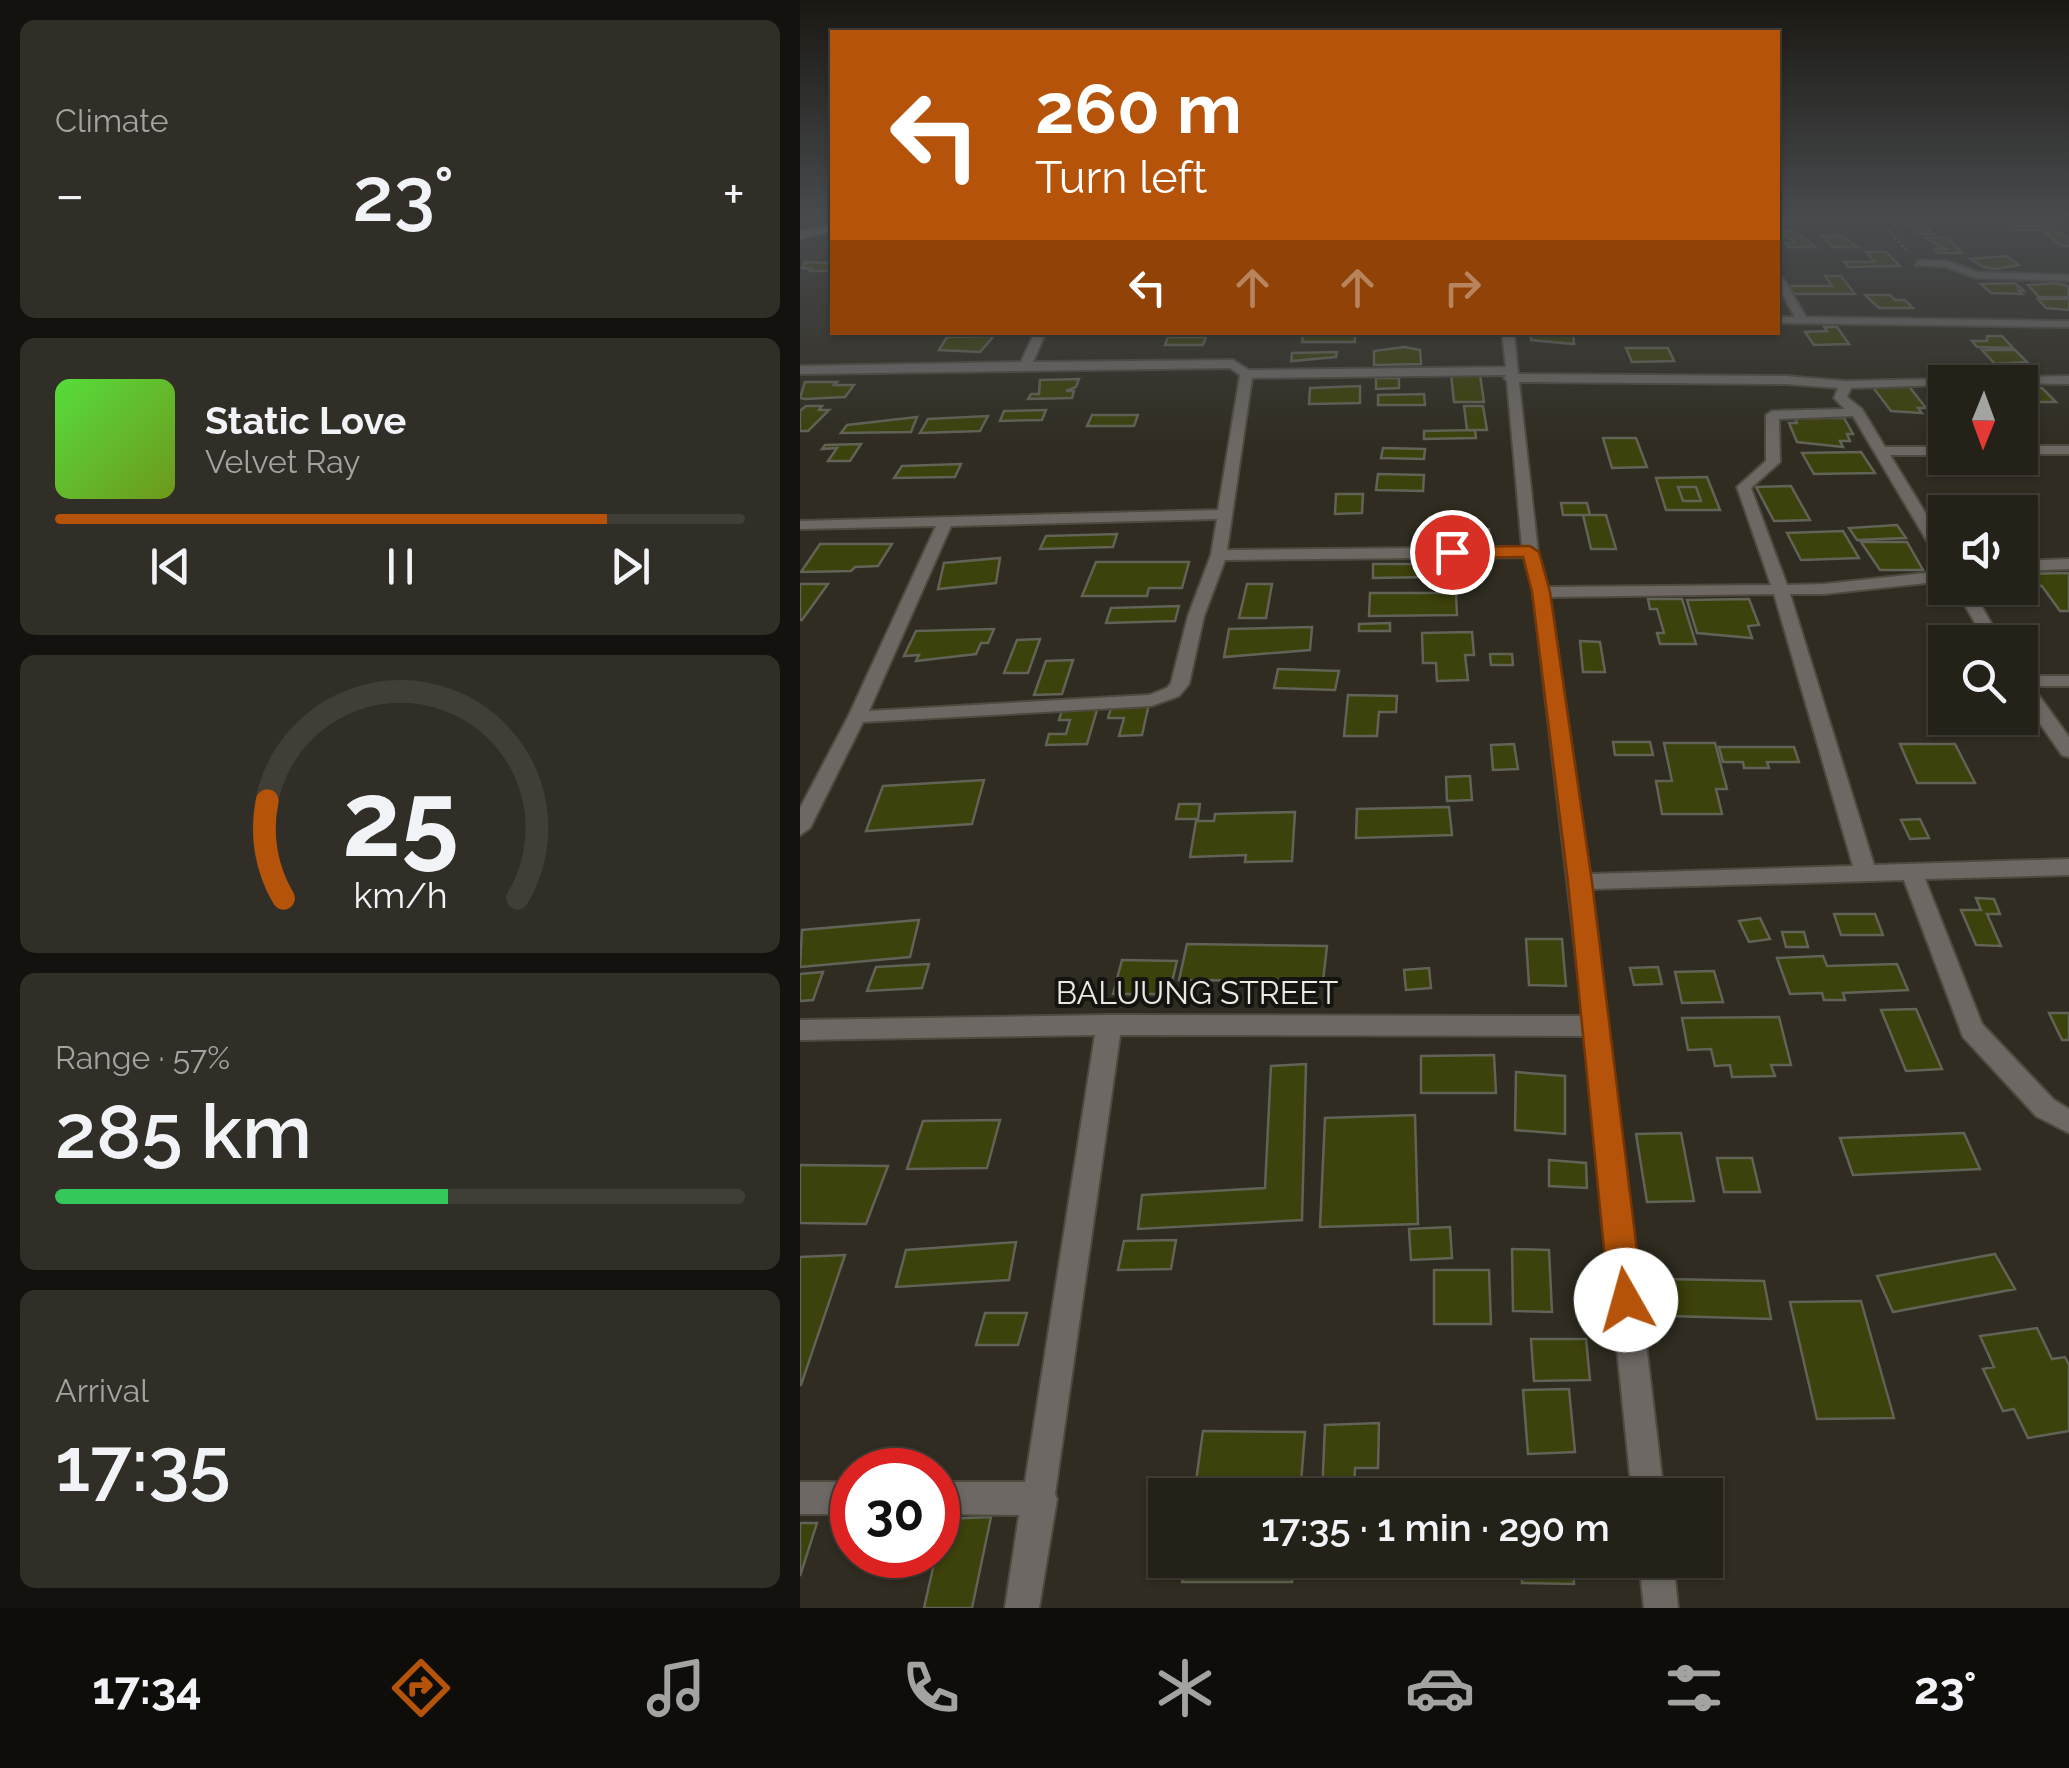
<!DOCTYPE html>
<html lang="en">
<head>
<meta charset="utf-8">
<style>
  body { margin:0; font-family:Raleway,sans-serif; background:#302e26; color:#f1f3f6; height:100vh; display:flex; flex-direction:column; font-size:38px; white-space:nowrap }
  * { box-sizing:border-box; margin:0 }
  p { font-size:32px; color:#a3a3a2 }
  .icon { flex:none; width:55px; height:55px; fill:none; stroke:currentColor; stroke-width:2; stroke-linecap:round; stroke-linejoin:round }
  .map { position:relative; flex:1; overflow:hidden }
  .details { display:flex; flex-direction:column; gap:20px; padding:20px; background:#14120e; width:800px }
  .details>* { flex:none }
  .guide { position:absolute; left:30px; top:30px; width:950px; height:305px; border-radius:0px; box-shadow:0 2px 8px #0004,0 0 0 2px #413e38; background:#b45309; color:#fff; overflow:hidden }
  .needle { width:65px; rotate:181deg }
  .fabs { position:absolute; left:1128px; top:365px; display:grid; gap:20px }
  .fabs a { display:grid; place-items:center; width:110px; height:110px; border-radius:0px; background:#242119; box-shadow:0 2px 8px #0004,0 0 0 2px #413e38; font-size:50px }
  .speed { position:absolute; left:30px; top:1448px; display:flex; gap:20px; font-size:50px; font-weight:700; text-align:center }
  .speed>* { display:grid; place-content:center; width:130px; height:130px; border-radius:50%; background:#242119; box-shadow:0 2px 8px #0004,0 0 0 2px #413e38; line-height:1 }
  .speed .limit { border:15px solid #d22; background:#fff; color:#111 }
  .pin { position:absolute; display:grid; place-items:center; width:85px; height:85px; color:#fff; margin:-42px; border:5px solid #fff; border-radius:50%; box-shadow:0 2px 10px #0007 }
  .me { position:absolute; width:110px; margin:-55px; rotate:353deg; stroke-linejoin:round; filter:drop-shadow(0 0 8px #0008) }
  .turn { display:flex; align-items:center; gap:35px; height:210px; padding:0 40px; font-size:45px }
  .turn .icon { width:130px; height:130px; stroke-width:2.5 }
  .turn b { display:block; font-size:70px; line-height:85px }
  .lanes { display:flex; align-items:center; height:95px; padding:0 40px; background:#0003; justify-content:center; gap:50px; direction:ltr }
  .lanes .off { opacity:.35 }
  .big { font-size:75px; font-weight:600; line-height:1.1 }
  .details .tile { flex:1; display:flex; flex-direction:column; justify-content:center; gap:15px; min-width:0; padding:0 35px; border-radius:15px; background:#302e26 }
  .details .dial { align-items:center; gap:0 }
  .dial svg { height:260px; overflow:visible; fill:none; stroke:#413e38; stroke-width:7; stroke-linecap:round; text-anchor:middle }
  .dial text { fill:#f1f3f6; stroke:none }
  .song { display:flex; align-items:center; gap:30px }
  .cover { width:120px; height:120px; border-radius:15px; background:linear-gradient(135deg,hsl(110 70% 55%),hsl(80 70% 35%)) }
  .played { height:10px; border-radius:5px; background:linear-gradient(90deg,#b45309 80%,#413e38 80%) }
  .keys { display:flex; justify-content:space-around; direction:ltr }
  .heat { display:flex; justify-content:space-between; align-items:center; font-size:55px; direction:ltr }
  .charge { height:15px; border-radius:8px; background:linear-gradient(90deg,#34c759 57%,#413e38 0) }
  .trip { position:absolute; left:348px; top:1478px; width:575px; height:100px; border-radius:0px; background:#242119; box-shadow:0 2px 8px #0004,0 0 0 2px #413e38; font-weight:600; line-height:100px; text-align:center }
  .menu { display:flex; height:160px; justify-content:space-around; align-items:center; background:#0e0d0a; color:#a3a3a2 }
  .menu .icon { width:70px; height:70px }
  .menu .selected { color:#b45309 }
  .menu b { font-size:45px; color:#f1f3f6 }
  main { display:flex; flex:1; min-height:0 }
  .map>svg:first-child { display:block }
  .building { fill:#3d410b; stroke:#616356; stroke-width:2.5; fill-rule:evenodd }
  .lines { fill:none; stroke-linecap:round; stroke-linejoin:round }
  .street-casing { stroke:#4e4a40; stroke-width:4 }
  .secondary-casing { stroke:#4e4a40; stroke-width:4 }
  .path { stroke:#7c7970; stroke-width:2.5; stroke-dasharray:2.5 2.5; stroke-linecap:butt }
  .street { fill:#6d6864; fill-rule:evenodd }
  .secondary { fill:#928a83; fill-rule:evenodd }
  .route { fill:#b45309; stroke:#753606; stroke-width:2.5 }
  .labels { text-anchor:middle; stroke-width:8; stroke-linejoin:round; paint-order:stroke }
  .near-street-label { font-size:32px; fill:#ebe9e2; stroke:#161410 }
</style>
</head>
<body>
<main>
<section class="details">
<div class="tile"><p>Climate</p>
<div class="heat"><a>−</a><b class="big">23°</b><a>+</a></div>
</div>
<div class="tile">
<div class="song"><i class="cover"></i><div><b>Static Love</b><p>Velvet Ray</p></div></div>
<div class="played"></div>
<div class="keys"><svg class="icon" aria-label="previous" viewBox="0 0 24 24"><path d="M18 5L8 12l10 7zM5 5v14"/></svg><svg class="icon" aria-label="pause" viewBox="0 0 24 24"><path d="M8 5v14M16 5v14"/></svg><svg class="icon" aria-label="next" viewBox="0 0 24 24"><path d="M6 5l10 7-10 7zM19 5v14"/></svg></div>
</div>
<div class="tile dial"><svg viewBox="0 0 100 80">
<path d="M14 69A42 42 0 1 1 86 69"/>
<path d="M14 69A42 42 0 0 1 9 39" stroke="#b45309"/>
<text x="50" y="56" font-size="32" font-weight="700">25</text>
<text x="50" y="72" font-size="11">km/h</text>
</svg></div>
<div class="tile"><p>Range · 57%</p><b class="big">285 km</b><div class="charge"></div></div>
<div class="tile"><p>Arrival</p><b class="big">17:35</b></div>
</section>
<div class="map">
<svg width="1269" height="1608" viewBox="0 0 1269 1608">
  <rect width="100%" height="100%" fill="#302c21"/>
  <!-- building -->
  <path class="building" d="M1117 219 1133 234H1115L1113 227 1090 220Z
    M1209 226H1251L1269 240V246H1261L1243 230H1214Z
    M994 230 1015 247H989L985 243 995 242 978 232Z
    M1022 236H1042L1057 247H1032Z
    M1126 238H1148L1162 253H1138L1135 249H1145Z
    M1066 252H1086L1100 266 1048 267 1044 262H1075Z
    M1206 256 1219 265 1196 269 1184 267 1170 259Z
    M5 262 32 263V271H10L12 269 2 268Z
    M1025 276H1041L1055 294H994L989 286H1032Z
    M1215 283 1224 291H1219L1222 294 1191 293 1181 284Z
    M1255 283 1268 286 1269 297H1239L1228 285Z
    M1065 295H1090L1095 300H1105L1113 308H1079Z
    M1238 299H1269V310L1246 308Z
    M1024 327H1037L1049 344 1014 345 1005 332 1027 331Z
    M503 332H555V342H502Z
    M750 332H773L774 344 731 340V335Z
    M194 336 180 352 139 350 147 337Z
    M1187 336H1202L1213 348 1177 347 1172 341H1187Z
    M368 337H406L403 345H365Z
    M604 347 620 350 621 364 574 365V351Z
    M826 348H868L874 361 832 362Z
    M1182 350H1215L1227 362 1195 364Z
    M537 352 536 357 491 361 492 353Z
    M651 375H680L684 402H654Z
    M576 378H599V388L576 389Z
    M279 379 276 387 266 391H274L272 398 228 399 231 394H239L240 380Z
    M5 382H37L34 385H54L45 397 5 399 0 398Z
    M1108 385 1126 408H1118L1122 413 1091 411 1072 386Z
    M560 386V403L509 404 510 388Z
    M1222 388H1242L1256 402H1235Z
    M624 394 625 405H578V395Z
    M6 406H22L19 410H29L8 431H0V411Z
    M664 406H683L687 430H667Z
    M246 410 242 420 200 421 204 411Z
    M292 415H338L334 426H287Z
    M188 416 180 431 120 433 128 419Z
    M117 417 111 432 41 433 47 425Z
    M995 418H1044L1053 434H1047L1050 441H1040L1043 447 997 442 989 423H997Z
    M675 430 676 438 624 439V431Z
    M803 438H836L847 467 812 468Z
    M61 444 50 461H28L37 448 22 449 25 445Z
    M583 448 625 449 624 459 581 458Z
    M1061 452 1075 473 1014 474 1002 453Z
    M161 464 155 477 94 478 102 466Z
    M578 474 624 475 623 491 576 490Z
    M907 477 920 510H866L856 478ZM878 487H896L901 501H883Z
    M991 486 1010 520 974 521 956 487Z
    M878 487H896L901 501H883Z
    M536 494H563L562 513 535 514Z
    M761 503H787L790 515H763Z
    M783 515H806L816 549H791Z
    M1097 525 1106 538 1057 540 1049 528Z
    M689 529 690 539 641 540 640 530Z
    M1043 531 1059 558 1001 560 987 533Z
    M317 534 313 547 240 549 246 536Z
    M1061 542H1107L1123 570H1080Z
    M20 544H92L78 566 55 567 51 571 1 572Z
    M200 558 196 583 138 589 144 563Z
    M296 562H389L382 588H349L347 596H282Z
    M573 564H630V577L573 578Z
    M1269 573V611H1260L1242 586H1234L1225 574Z
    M0 584H28L2 620H0Z
    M447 584H472L466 618H439Z
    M570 593H656L657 615 569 616Z
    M848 599H882L896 644H860L857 633H864L857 609H850Z
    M949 599 959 625 948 626 952 638 897 633 887 600Z
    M379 606 375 621 306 623 311 608Z
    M590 623V631H559V624Z
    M512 627 510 650 424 657 429 629Z
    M194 629 188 643H181L176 654 116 661 119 655 104 656 116 631Z
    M672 632 674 655H665L668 680 637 681 636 663H623L622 633Z
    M240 639 228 673H204L217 640Z
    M780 641 800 642 805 672H783Z
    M690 654H712L713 665H691Z
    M273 660 262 694 234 695 246 661Z
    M478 669 539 671 535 690 474 688Z
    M548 695 597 696 596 712H579L577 736H544Z
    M299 703 287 744 246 745 249 734H266L270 720H259L264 704Z
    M349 704 342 735 319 736 324 718H308L312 705Z
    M813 742H850L853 755H815Z
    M864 743H915L927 789H916L922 814H862L856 781H872Z
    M714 744 718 769 693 770 691 745Z
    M1100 744H1155L1175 783H1117Z
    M919 747H994L999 762H967L969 768H944L943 762H923Z
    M670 776 672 800 647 801 646 777Z
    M184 780 172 824 66 831 83 786Z
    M379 804H400L398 819H376Z
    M649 807 652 835 556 838 557 809Z
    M495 812 492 861 445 862 446 855 390 857 396 821H414L415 814Z
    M1120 819 1129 838 1110 839 1101 820Z
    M1176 898 1194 899 1200 914H1187L1201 946 1176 945 1161 910H1181Z
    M1034 914H1075L1083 935H1041Z
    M960 918 970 939 949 942 939 921Z
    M119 920 110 957 0 967 2 930Z
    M982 932H1004L1008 947H986Z
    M726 939H762L766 986 729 985Z
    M387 944 527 946 523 981 379 980Z
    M1023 956 1027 966 1097 964 1108 990 1043 993 1045 1000H1024L1022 993 990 994 977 958Z
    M322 960 377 961 369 994H313Z
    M129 964 122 988 67 991 76 967Z
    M858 967 862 984 834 985 830 968Z
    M629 968 631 988 606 990 604 970Z
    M914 971 923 1002 882 1003 875 972Z
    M23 972 13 1000 0 1001V974Z
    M1116 1009 1142 1069 1106 1071 1081 1010Z
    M1249 1013H1269V1040H1262Z
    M979 1017 991 1065H971L975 1076 932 1077 930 1065 915 1066 911 1049 888 1050 882 1018Z
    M694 1055 696 1093H621V1056Z
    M506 1064 502 1220 338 1229 342 1195 465 1188 471 1066Z
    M716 1072 765 1076V1134L715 1130Z
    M615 1115 618 1224 520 1227 525 1118Z
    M200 1120 187 1168 107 1169 123 1121Z
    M881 1133 894 1201 847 1202 836 1134Z
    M1164 1133 1180 1169 1053 1175 1040 1138Z
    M917 1158H952L960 1192H924Z
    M749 1160 786 1163 787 1188 749 1186Z
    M0 1165 88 1166 66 1224 0 1223Z
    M650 1227 652 1258 611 1260 609 1229Z
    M376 1240 371 1269 318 1270 324 1241Z
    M216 1242 209 1280 96 1287 106 1250Z
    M712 1249 749 1250 752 1312 713 1311Z
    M1195 1254 1215 1289 1093 1312 1077 1276Z
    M45 1255 1 1385H0V1257Z
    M634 1270H689L691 1324H634Z
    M866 1279 964 1281 971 1319 870 1316Z
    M1061 1301 1094 1418 1017 1419 990 1302Z
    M185 1313H227L218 1345H176Z
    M1237 1328 1252 1359 1265 1357 1269 1365V1431L1228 1438 1214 1409 1203 1411 1183 1369 1194 1367 1180 1336Z
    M731 1339H786L790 1380 734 1381Z
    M769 1389 775 1452 728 1454 723 1390Z
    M579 1423 578 1468H555L554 1495H522L525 1425Z
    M403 1431 505 1432 500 1495H394Z
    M191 1517 172 1608H124L144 1519Z
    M0 1523H17L0 1576Z
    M385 1560H494L492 1582H382Z
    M721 1560H773L774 1584 722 1583Z"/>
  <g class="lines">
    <!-- street casing -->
    <g class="street-casing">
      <path id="street" d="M1119 260 1147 261 1177 272 1269 275V281L1176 278 1146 267 1115 265Z
        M978 275 983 278 1006 317 1269 321V327L978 323V317H995L978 286Z
        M235 332H246L233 362 433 360 449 370 706 367 702 332H714L718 374 986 376 1046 381 1269 376V384L1145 382V385L1051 388 1047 397 1062 409 1085 447H1145V455H1090L1145 545V563L1137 558 1053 416 979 419 980 462 951 488 987 585 1024 584 1145 571V581L1024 594H990L1074 865 1269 859V875L1125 879 1182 1024 1254 1100 1269 1109V1133L1236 1116 1163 1037 1104 880 792 889 864 1495H832L785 1036 320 1035 255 1494 257 1499 239 1608H205L219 1515 138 1514V1482H225L295 1035 0 1040V1020L309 1015 783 1016 733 592 724 557 425 560 404 616 389 684 379 696 351 706 63 722 10 828 0 835V808L48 717 136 526 0 529V521L418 510 440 375 430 368 0 374V366L221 362ZM706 375 704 378 707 381 722 547 427 550 452 378ZM719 382 986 384 1038 388 1034 398 1045 409 972 411 966 415V461L937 487 971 585 748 587 738 552ZM417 519 411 555 388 616 371 683 367 688 349 695 69 711 151 526ZM974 594 1053 866 790 874 750 597Z
        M1220 446H1269V454H1220Z
        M1269 559V569L1220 571V561Z
        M1155 588H1171L1202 642H1186Z
        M1220 676H1269V686H1232L1269 737V757L1262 755 1220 695Z
        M0 1482H52V1514H0Z
        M839 1560H873L878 1608H844Z"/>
    </g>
    <!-- secondary casing -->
    <g class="secondary-casing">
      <path id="secondary" d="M32 224V231L0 239V231Z"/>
    </g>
    <!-- path -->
    <path class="path" d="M1078 219 1109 253"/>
    <!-- street -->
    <use href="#street" class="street"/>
    <!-- secondary -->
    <use href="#secondary" class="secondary"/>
  </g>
  <!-- sky -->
  <linearGradient id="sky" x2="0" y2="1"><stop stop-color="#1a1812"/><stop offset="0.49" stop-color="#484b4e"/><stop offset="1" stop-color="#484b4e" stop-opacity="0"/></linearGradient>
  <rect width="1269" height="444" fill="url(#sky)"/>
  <!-- route -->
  <path class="route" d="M730 546 739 552 750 592 792 882 843 1300 838 1311 826 1316 814 1311 809 1300 768 882 732 592 723 557 652 558 644 552 652 547Z"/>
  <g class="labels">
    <!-- near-street labels -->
    <g class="near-street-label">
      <text x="397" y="1004">BALUUNG STREET</text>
    </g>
  </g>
</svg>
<div class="fabs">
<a><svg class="needle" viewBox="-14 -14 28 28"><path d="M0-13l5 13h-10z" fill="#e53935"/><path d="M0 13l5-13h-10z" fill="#a3a3a2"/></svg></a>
<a><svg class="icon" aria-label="sound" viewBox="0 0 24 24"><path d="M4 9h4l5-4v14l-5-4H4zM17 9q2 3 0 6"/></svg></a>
<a><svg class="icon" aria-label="search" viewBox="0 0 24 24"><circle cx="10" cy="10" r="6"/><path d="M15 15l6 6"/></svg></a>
</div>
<div class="speed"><div class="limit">30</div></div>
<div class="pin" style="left:652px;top:552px;background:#d93025"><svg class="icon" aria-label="arrive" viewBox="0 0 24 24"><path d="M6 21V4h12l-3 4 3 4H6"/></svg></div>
<svg class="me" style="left:826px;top:1300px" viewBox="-20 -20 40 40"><circle r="19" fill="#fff"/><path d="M0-13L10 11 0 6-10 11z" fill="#b45309"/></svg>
<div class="trip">17:35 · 1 min · 290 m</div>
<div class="guide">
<div class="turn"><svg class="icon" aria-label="left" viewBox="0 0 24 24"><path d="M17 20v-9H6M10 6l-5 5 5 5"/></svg><div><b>260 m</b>Turn left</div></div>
<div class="lanes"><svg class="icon" aria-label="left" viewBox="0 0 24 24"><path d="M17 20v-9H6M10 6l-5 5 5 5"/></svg><svg class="icon off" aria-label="ahead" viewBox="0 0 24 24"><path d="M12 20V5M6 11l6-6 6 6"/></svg><svg class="icon off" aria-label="ahead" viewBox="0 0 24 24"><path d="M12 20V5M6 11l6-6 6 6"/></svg><svg class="icon off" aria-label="right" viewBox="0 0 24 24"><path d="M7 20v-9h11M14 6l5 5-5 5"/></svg></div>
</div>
</div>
</main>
<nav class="menu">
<b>17:34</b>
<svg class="icon selected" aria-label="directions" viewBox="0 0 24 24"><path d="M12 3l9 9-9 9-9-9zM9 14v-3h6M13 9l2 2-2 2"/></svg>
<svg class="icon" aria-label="music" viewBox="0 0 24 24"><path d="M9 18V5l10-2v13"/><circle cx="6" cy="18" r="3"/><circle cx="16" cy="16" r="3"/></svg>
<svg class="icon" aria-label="phone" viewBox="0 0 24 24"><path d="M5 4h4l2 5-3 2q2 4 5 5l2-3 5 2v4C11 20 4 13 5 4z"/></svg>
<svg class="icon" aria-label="climate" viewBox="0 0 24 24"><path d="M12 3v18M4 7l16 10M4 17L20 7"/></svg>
<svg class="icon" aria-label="car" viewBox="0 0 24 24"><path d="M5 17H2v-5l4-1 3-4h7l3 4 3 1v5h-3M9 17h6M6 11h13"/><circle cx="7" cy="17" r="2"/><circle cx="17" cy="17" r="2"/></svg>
<svg class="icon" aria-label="filters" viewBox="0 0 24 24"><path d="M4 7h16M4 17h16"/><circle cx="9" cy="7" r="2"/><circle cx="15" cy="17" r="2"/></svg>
<b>23°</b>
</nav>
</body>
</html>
